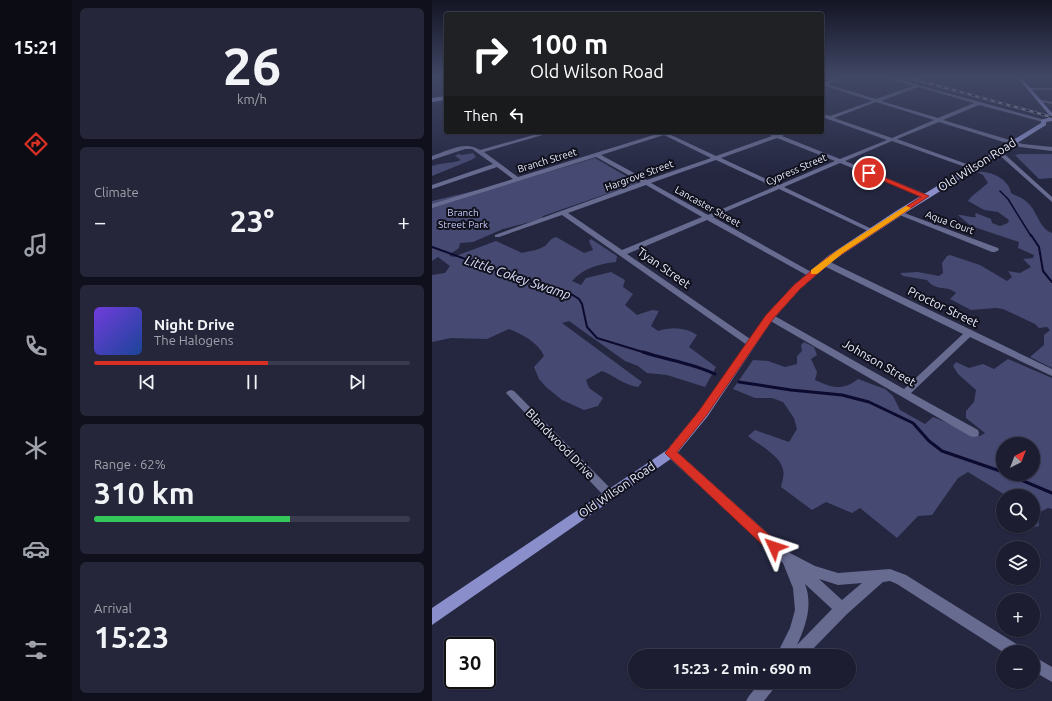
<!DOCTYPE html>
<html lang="en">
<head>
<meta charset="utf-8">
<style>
  body { margin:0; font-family:Ubuntu,sans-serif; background:#252639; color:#f1f3f6; height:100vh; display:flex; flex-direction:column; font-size:15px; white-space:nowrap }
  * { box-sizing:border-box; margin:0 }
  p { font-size:13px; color:#a0a2ab }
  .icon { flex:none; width:22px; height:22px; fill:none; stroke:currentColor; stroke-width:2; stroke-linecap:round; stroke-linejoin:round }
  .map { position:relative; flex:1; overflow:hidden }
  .details { display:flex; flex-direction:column; gap:8px; padding:8px; background:#0f101b; width:360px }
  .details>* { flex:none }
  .guide { position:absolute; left:12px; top:12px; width:380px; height:122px; border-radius:4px; box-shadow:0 1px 3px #0004,0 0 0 1px #3a3b4d; background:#202124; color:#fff; overflow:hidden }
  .needle { width:26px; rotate:42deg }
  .fabs { position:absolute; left:564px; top:437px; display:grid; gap:8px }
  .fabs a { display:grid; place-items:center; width:44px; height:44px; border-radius:50%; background:#1c1d31; box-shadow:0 1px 3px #0004,0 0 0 1px #3a3b4d; font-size:20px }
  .speed { position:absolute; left:12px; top:637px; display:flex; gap:8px; font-size:20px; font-weight:700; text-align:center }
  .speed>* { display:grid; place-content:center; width:52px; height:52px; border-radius:50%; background:#1c1d31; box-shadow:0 1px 3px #0004,0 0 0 1px #3a3b4d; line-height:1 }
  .speed .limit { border:2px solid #111; border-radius:6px; background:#fff; color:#111 }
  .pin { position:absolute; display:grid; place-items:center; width:34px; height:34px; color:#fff; margin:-17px; border:2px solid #fff; border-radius:50%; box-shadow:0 1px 4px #0007 }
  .me { position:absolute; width:44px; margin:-22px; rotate:312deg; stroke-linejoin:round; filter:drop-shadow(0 0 3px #0008) }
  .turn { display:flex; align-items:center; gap:14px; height:84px; padding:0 20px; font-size:18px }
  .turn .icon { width:52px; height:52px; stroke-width:2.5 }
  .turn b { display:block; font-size:28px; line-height:34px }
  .then { display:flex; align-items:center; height:38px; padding:0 20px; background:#0003; gap:8px; font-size:15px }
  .big { font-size:30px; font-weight:700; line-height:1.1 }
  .details .card { flex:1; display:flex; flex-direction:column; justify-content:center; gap:6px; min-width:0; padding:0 14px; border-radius:6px; background:#252639 }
  .details .dial { align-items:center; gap:0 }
  .dial b { font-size:52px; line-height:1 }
  .song { display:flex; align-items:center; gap:12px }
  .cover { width:48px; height:48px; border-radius:6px; background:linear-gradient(135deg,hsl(260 70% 55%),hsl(220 70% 35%)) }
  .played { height:4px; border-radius:2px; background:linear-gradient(90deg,#d93025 55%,#3a3b4d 55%) }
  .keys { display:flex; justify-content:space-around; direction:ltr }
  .heat { display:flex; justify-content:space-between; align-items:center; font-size:22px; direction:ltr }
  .charge { height:6px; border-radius:3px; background:linear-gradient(90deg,#34c759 62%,#3a3b4d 0) }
  .trip { position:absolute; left:196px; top:649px; width:228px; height:40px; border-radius:20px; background:#1c1d31; box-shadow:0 1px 3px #0004,0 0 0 1px #3a3b4d; font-weight:700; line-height:40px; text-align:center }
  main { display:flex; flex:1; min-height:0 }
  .tabs { display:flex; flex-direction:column; width:72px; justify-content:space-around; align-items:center; background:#0b0c14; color:#a0a2ab }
  .tabs .icon { width:28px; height:28px }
  .tabs .on { color:#d93025 }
  .tabs b { font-size:18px; color:#f1f3f6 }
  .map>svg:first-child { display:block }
  .green { fill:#464971; fill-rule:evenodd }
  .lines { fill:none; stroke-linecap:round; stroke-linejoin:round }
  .stream-far2 { stroke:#0d0a2f; stroke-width:1.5 }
  .stream-far1 { stroke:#0d0a2f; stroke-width:2 }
  .stream { stroke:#0d0a2f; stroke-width:3 }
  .street { fill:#676b90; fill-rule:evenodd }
  .secondary { fill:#8a8fcb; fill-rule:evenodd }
  .rail-casing { stroke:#9092a8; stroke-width:2.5 }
  .rail { stroke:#10111d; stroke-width:1.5; stroke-dasharray:4; stroke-linecap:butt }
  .route { fill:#d93025; stroke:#8d1f18 }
  .slow { fill:#f59e0b }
  .labels { text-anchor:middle; stroke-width:4; stroke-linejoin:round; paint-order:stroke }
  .far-street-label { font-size:10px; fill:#eaecfe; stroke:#10111d }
  .far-park-label { font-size:10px; fill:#c7ccf8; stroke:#10111d }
  .street-label { font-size:12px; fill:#eaecfe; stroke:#10111d }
  .water-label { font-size:13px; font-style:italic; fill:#dce0fe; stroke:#10111d }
</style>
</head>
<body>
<main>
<nav class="tabs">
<b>15:21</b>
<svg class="icon on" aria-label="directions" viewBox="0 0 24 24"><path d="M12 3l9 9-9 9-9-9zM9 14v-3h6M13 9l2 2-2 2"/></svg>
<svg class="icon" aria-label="music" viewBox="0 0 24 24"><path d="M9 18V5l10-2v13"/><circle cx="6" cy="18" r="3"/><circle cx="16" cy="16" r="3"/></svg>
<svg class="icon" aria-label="phone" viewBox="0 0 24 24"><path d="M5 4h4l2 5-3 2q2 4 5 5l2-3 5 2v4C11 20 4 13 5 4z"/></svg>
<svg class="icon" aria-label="climate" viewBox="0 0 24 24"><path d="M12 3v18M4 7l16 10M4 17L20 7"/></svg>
<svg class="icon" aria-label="car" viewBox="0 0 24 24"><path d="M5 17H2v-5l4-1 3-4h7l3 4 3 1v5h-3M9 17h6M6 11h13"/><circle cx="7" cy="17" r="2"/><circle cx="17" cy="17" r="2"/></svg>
<svg class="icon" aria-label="filters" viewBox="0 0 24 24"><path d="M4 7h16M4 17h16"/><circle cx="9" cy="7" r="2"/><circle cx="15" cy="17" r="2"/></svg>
</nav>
<section class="details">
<div class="card dial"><b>26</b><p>km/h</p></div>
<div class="card"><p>Climate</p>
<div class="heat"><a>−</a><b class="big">23°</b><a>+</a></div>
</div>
<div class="card">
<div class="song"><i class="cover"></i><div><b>Night Drive</b><p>The Halogens</p></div></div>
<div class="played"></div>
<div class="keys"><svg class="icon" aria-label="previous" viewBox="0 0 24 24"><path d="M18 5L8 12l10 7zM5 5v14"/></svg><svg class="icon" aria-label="pause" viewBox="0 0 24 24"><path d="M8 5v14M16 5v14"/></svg><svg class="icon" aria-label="next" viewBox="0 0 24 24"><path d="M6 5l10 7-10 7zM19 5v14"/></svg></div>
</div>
<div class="card"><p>Range · 62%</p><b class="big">310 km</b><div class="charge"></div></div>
<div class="card"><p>Arrival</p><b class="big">15:23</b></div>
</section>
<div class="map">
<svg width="620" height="701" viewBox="0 0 620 701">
  <rect width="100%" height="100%" fill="#252741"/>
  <!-- green -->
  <path class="green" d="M41 153 44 157 39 160 0 176V166C10 162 20 164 29 160L23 156 26 154 30 155Z
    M587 154H620V178L607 179 583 155Z
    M163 158 206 183 111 216 109 219 71 229 41 242 28 243 27 248 17 255 21 257 64 241 90 253C98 251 108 250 114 245 118 241 118 239 124 237L152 253 161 250 157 241 159 239 185 256 184 262C166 264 152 268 140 281L149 285 154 278 179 272 193 280 191 287 201 294 193 305 205 315 220 310 227 311 219 326 226 331C240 327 252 327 265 335L257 347 284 367 273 387 235 375 215 373 206 366 193 361 137 321 130 323 210 382 206 387C192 385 183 376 170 371L154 380 157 388 171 398 166 406 152 410 130 400 114 387 107 379 102 367 112 356C106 342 91 335 77 329L55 339 19 338 0 342V275L13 273 18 266 6 257 0 261V201L92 179Z
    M545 172C558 170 577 179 579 193 586 197 591 198 597 204 605 212 608 229 620 233V368L598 357 612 345V335L618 330 615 327 607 328 603 324 571 309 564 308 539 310 518 299 524 293C516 285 504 292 495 280L471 276 468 273 486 272 507 276 511 273 510 263 515 256 518 255 548 265 575 281 580 277 576 271 588 273 599 267 591 259 601 258 602 255 586 248 587 242 539 226 526 215C533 215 538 218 544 217L543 214 544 213 559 219 560 223 568 226 576 223 577 220 566 212 552 210 536 201 539 197 556 183 551 175Z
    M372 342 382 347 385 355 379 359 385 372 383 380C400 388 411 391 426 379L453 389 461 396 468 410 493 424 501 417 548 436 553 433 534 418V411L542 402 544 390 526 374 521 366 524 362 537 368 551 364 562 369 576 359 620 378V509L616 508 606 513 607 526 596 529 591 526H601V496H575L536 472 526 478 500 515 486 516 465 538 428 508 420 513 394 502 380 510 349 487C349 484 351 481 351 478 356 459 328 446 316 436L323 430 357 442 365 429 362 418 351 402 340 398H323L301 389 321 360 336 361 353 367 365 364V356L370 351 369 345ZM571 444H601V474H571Z"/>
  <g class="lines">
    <!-- stream-far2 -->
    <path class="stream-far2" d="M568 191 576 199 599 236"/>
    <!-- stream-far1 -->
    <path class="stream-far1" d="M599 235 607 247 611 271 620 282
      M0 247 92 280 136 292 147 299 150 304 155 327 165 338 214 353"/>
    <!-- stream -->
    <path class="stream" d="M211 352C235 360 260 363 283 374
      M307 382 359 390 410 395 437 402 481 423 497 441 510 451 571 472
      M575 474 620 493"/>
    <!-- street -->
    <path class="street" d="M414 76H419L395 84 444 99 481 86 448 76H454L613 120V121L611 122 547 105 511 120 591 144 620 147V151L588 147 507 122 465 139 543 167V169H539L460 141 413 161 496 195V197H492L408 163 352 187 442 230V232H438L347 189 281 217 381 273 382 275 378 277 275 220 195 254 321 341 322 343 321 345H315L130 215 67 237H63V235L209 182 164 157 0 208V204L81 179 65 167 0 189V185L61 164 40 149H33L0 160V156C15 151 34 140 48 150L112 132H121L52 152 86 177 228 133 226 132H240L237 134 284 156 340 136 332 132H340L345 134 351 132H359L350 136 408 159 455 140 390 117V114L398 116 440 101 390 85V83ZM486 87 542 103 506 118 449 101ZM444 102 502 120 460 138 402 118ZM232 135 279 158 215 180 169 155ZM345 138 403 161 347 185 289 158ZM284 160 342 187 276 215 219 183ZM214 185 270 217 190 250 136 213Z
      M602 76H620V77H604Z
      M597 88H620V90H595Z
      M605 99 620 102V104L605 101Z
      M565 151H569L620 197V202L565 153Z
      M467 211 566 248 567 250 563 252H560L465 214 464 213Z
      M390 261H396L620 369V376L538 337 479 393 546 430 547 433 546 436 542 437 538 436 335 319 334 317 335 315H341L472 389 531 334 390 265Z
      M79 390 82 391 182 492 184 495 182 498 178 500 174 498 76 395 74 393 76 391Z
      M239 449 243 450 358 553 383 566 406 573 458 569 474 575 589 647 591 652H571L465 584 458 581 451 582 415 614 374 656H344L358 628 363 610 361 588 351 563 235 456 234 453 235 450ZM387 579 406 585 430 583 410 600ZM373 584 400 609 365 645C374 625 381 605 373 584Z
      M601 656 620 667V682L601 671Z
      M328 682H345L343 687 332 701H314L317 696Z"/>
    <!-- secondary -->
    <path class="secondary" d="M584 76H588L620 113V121L614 122V125L470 215 402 260 368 289 341 319 275 417 243 456 0 625V608L235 450 267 411 335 315 362 285 396 256 464 211 609 123V120L619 117Z
      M14 96V100L0 102V98Z"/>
    <!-- rail casing -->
    <g class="rail-casing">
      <path id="rail" d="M470 76 620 117"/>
    </g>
    <!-- rail -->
    <use href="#rail" class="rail"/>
  </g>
  <!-- sky -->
  <linearGradient id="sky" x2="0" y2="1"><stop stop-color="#141524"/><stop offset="0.44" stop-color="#404765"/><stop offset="1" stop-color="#404765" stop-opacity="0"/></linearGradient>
  <rect width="620" height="174" fill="url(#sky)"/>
  <!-- route -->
  <path class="route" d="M437 171 497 196 401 260 368 289 341 319 274 416 245 452 346 543 348 547 346 551 342 552 337 551 233 453 267 411 334 315 362 285 396 257 489 197 435 174V172Z"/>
  <!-- slow -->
  <path class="slow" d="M474 206 479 208 411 253 385 274H379V270L406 250Z"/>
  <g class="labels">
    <!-- far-street labels -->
    <g class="far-street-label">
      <text transform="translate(115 160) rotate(-17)" y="4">Branch Street</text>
      <text transform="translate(364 169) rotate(-23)" y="4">Cypress Street</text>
      <text transform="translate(207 175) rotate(-20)" y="4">Hargrove Street</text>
      <text transform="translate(276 206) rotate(29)" y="4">Lancaster Street</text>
      <text transform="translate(518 222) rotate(20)" y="4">Aqua Court</text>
    </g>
    <!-- far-park labels -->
    <g class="far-park-label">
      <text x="31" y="216">Branch<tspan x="31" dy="12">Street Park</tspan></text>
    </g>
    <!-- street labels -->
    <g class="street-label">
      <text transform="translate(545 165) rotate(-32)" y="4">Old Wilson Road</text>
      <text transform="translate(232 268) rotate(35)" y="4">Tyan Street</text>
      <text transform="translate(511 307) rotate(26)" y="4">Proctor Street</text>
      <text transform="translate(447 363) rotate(30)" y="4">Johnson Street</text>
      <text transform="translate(128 444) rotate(46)" y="4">Blandwood Drive</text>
      <text transform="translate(185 490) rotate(-34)" y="4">Old Wilson Road</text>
    </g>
    <!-- water labels -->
    <g class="water-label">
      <text transform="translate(86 277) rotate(19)" y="5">Little Cokey Swamp</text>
    </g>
  </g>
</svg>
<div class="fabs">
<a><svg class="needle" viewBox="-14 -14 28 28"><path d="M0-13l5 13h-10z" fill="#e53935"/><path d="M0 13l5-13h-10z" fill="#a0a2ab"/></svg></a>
<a><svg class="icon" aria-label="search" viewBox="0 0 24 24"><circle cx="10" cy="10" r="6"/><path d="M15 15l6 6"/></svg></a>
<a><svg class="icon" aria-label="layers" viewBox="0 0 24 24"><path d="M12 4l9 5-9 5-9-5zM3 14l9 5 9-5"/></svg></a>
<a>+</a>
<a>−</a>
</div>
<div class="speed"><div class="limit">30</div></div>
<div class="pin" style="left:437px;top:173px;background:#d93025"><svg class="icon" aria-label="arrive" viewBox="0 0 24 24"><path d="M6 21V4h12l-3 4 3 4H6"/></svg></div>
<svg class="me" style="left:342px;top:547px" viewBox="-20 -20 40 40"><path d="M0-17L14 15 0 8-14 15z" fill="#d93025" stroke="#fff" stroke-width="4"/></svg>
<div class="trip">15:23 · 2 min · 690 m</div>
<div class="guide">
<div class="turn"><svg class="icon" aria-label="right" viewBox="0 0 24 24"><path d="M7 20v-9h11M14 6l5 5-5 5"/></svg><div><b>100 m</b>Old Wilson Road</div></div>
<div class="then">Then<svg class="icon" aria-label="left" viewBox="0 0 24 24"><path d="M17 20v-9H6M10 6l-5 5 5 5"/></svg></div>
</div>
</div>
</main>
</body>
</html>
